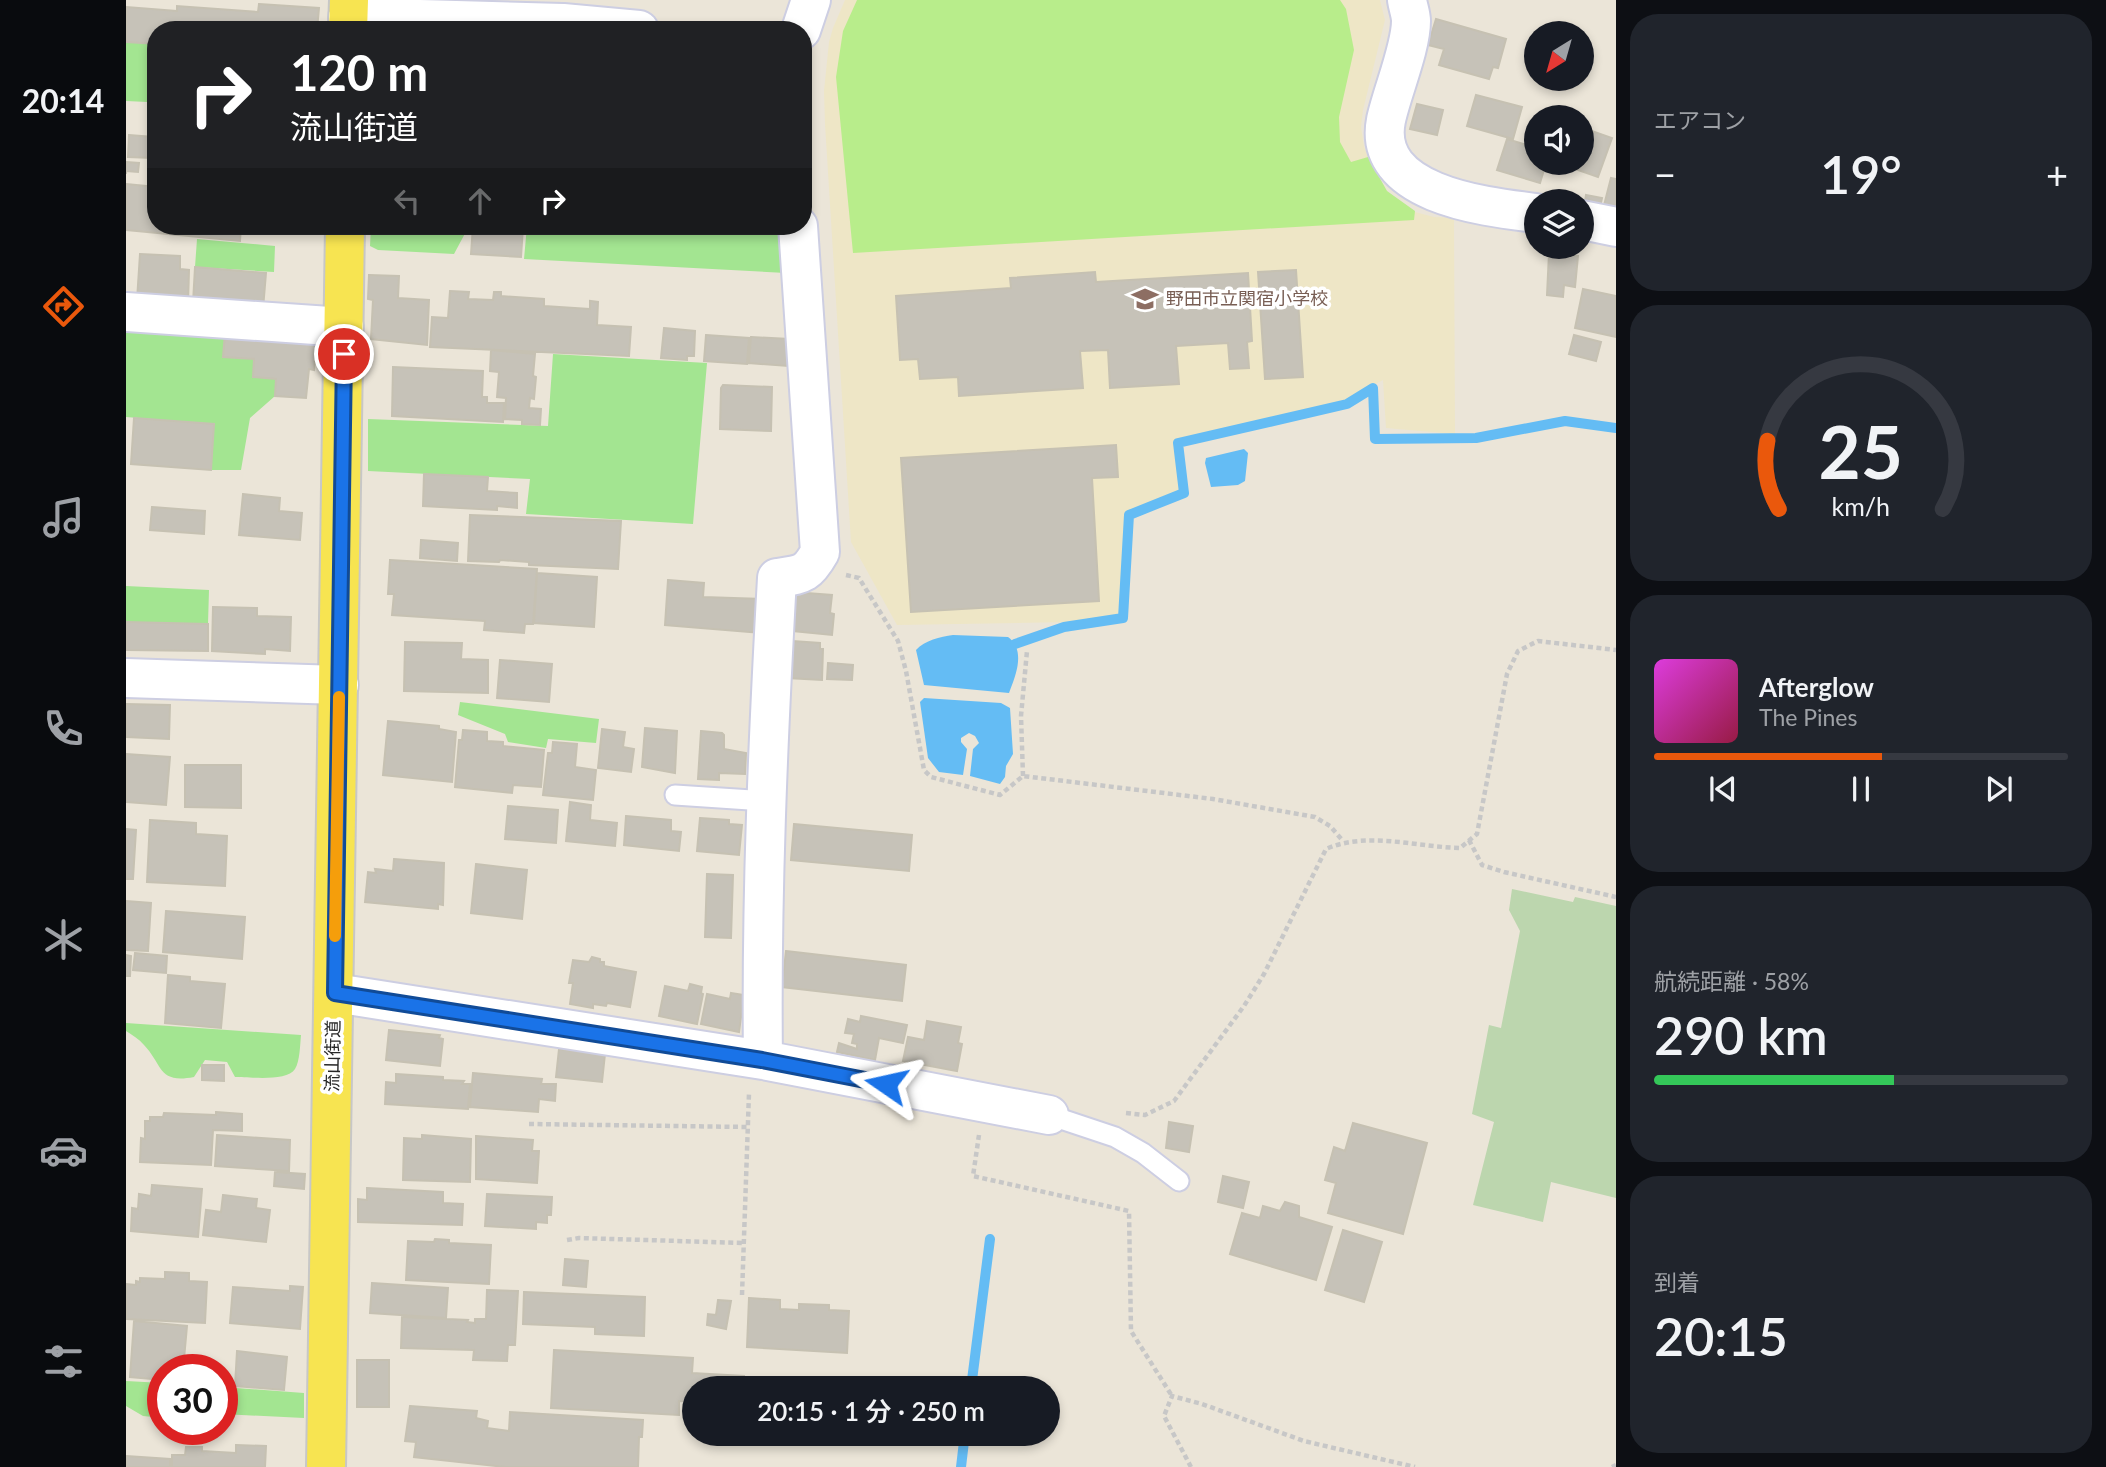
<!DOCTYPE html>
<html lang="ja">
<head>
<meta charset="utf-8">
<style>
  body { margin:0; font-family:Lato,"Noto Sans JP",sans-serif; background:#20242c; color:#f1f3f6; height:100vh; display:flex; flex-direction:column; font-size:26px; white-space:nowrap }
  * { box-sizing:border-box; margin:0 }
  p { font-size:23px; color:#9ea1a6 }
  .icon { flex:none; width:38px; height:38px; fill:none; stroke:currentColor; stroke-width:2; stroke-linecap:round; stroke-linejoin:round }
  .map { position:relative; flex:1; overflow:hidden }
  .side { display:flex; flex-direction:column; gap:14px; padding:14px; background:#0d0f14; width:490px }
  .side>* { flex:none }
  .top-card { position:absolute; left:21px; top:21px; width:665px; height:214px; border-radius:28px; box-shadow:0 4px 10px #0003; background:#202124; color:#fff; overflow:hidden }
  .needle { width:46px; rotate:217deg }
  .tools { position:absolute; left:1398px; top:21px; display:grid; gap:14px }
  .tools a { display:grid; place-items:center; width:70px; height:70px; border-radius:50%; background:#171b24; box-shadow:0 4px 10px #0003; font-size:35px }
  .speed { position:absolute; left:21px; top:1354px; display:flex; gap:14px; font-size:35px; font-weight:700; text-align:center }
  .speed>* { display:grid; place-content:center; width:91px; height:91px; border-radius:50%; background:#171b24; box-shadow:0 4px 10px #0003; line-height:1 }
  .speed .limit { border:10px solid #d22; background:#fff; color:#111 }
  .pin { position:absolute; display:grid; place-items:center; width:60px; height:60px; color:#fff; margin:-30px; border:4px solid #fff; border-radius:50%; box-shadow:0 2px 7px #0007 }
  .me { position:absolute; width:77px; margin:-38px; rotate:281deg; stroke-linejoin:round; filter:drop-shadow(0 0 5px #0008) }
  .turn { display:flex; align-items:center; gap:24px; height:147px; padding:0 28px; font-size:32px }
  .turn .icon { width:91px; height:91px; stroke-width:2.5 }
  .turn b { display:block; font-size:49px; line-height:60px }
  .lanes { display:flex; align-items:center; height:66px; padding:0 28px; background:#0003; justify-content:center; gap:35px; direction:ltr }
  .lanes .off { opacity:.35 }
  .big { font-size:52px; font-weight:600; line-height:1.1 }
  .side .tile { flex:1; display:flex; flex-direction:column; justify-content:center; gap:10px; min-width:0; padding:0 24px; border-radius:28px; background:#20242c }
  .side .dial { align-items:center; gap:0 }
  .dial svg { height:182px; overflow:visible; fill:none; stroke:#363941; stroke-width:7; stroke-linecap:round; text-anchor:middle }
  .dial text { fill:#f1f3f6; stroke:none }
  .song { display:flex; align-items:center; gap:21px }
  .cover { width:84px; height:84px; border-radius:10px; background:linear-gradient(135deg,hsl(300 70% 55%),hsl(340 70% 35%)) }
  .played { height:7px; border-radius:4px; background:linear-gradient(90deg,#ea580c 55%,#363941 55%) }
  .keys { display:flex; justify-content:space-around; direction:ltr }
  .heat { display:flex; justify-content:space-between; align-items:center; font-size:38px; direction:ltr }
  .charge { height:10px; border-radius:5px; background:linear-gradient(90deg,#34c759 58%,#363941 0) }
  .trip { position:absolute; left:556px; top:1376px; width:378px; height:70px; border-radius:35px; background:#171b24; box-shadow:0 4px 10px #0003; font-weight:600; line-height:70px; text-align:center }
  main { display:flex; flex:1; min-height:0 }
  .tabs { display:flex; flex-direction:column; width:126px; justify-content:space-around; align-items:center; background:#090b0e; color:#9ea1a6 }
  .tabs .icon { width:49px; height:49px }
  .tabs .on { color:#ea580c }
  .tabs b { font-size:32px; color:#f1f3f6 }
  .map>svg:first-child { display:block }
  .education { fill:#eee6c6 }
  .green { fill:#a3e591 }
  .cemetery { fill:#bcd6ae }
  .pitch { fill:#b8ed8b }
  .water { fill:#64bcf4 }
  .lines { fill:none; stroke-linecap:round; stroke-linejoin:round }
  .stream { stroke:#64bcf4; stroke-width:10 }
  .building { fill:#c6c2b8; stroke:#c6c1b2; stroke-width:2 }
  .lane-casing { stroke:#cdcee2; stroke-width:23 }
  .street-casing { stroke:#cdcee2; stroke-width:42 }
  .secondary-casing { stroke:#cdcee2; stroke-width:42 }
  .primary-casing { stroke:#c7c7c7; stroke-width:42 }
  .path { stroke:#c7c7c7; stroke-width:4.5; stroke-dasharray:5 3.5; stroke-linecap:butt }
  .lane { stroke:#fff; stroke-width:19 }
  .street { stroke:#fff; stroke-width:38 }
  .secondary { stroke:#fff; stroke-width:38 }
  .primary { stroke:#f7e451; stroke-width:38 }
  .route-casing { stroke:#114b97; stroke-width:18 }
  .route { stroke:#1a73e8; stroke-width:12 }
  .slow { stroke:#f59e0b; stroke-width:12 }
  .labels { text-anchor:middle; stroke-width:7; stroke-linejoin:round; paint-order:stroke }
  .education-label { font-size:18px; fill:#785e54; stroke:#fff; text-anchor:start }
  .street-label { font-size:18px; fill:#272727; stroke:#fff }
</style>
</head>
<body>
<main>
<nav class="tabs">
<b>20:14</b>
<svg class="icon on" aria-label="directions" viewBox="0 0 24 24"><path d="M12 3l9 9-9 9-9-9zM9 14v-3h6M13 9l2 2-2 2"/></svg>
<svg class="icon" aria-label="music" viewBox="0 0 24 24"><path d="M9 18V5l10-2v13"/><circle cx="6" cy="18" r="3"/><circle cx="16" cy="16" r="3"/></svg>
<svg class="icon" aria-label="phone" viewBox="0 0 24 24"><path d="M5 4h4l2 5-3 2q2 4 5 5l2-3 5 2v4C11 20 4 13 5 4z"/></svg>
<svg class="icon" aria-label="climate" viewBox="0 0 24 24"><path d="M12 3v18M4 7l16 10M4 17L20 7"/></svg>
<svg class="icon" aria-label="car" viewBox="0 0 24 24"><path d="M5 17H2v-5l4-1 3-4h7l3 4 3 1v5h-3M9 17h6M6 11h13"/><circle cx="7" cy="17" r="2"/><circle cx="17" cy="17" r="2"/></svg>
<svg class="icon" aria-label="filters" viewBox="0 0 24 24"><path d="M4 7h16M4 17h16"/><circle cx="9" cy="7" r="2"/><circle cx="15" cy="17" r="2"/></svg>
</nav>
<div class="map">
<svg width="1490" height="1467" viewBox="0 0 1490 1467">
  <rect width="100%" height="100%" fill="#ebe5d8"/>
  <!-- education -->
  <path class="education" d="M719 0H1254L1259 20 1237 110 1235 127 1238 147 1246 167 1261 191 1272 200 1289 212 1308 217 1328 218 1329 434 1260 428 1257 380 1219 401 1049 439 1055 492 1000 513 993 615 942 622 771 625 725 542 699 124 698 91 703 42 707 28Z"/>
  <!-- green -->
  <path class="green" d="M0 42 30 44V69L23 70 21 102 0 101Z
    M245 226H343L328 254 252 250 244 246Z
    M401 226H656L660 273 398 259Z
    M71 239 149 246 148 272 69 267Z
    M0 326 99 333 98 357 128 359 127 377 150 379 149 396 124 418 115 470H85L88 424 0 417Z
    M427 354 581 363 567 524 400 514 404 479 242 471V419L422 426Z
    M0 586 83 590 82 624 0 622Z
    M334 702 473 719 470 743 422 739 420 748 382 742 379 734 332 715Z
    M0 1023 175 1035C174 1045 174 1061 169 1069 161 1082 123 1077 109 1077L101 1062 79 1060 68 1077C32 1084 37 1065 18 1045 13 1039 6 1035 0 1031Z
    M0 1381 37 1383V1418L17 1416 0 1406Z
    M96 1387 178 1393V1418L96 1414Z"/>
  <!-- cemetery -->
  <path class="cemetery" d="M1386 889 1447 902 1449 897 1490 906V1198L1425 1182 1417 1222 1347 1205 1368 1122 1346 1114 1363 1025 1375 1028 1394 931 1383 910Z"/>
  <!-- pitch -->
  <path class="pitch" d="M731 0H1214L1220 9 1228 50 1213 117 1214 142 1225 162 1242 157 1261 191 1289 211 1288 220 727 253 710 77 717 31Z"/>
  <!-- water -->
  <path class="water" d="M1118 449 1122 453 1119 481 1112 485 1085 487 1079 463 1080 458Z
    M827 635 882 637C900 650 890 675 883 693L798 685 790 650C799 640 814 637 827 635Z
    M798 698 875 703 884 708 887 754 880 766 879 777 874 784 844 776 847 749 853 743 849 736 843 733 835 738V742L841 749 837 775 813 772 802 758 794 702Z"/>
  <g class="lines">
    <!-- stream -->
    <path class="stream" d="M889 644 938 627 997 618 1003 515 1058 493 1052 443 1221 404 1247 388 1249 439 1350 438 1439 421 1490 428
      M845 1388 864 1239
      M835 1467 839 1433"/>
  </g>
  <!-- building -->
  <path class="building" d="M133 4 193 8 191 30H30V44L0 42V7L51 11V6L132 12Z
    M1310 19 1380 39 1372 68 1367 67 1363 79 1313 65 1318 49 1302 45Z
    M25 70H30V101L23 100Z
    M1350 95 1396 107 1387 139 1341 126Z
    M1291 104 1317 110 1311 135 1284 129Z
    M1460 129 1486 138 1472 177 1446 168 1448 163H1456V140Z
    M3 135 27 137 26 158 2 157Z
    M1381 139 1410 148V163H1420L1414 183 1371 170Z
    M0 162 13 163 12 172 0 171V174Z
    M1485 178 1490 179V217L1476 213Z
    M0 184 30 187V226H115L114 241 0 230Z
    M1460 195 1476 198 1473 212 1458 209Z
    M347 226 397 227 395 257 345 254Z
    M1423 253 1452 256 1449 287 1438 285 1437 297 1421 295Z
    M14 254 54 256V269L63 270 62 303 11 300Z
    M69 267 140 273 137 309 67 303Z
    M1170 270 1177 377 1139 379 1132 272Z
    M969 272 970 282 1122 273 1126 341 1121 342 1123 368 1104 369 1102 343 1050 346 1053 384 984 388 982 350 954 351 957 388 833 396 832 377 794 379 792 359 774 360 770 296 885 288 884 278Z
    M243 275 273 276 272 298 303 300 301 345 245 339 247 300 242 299Z
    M1457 289 1490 296V337L1449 328Z
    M324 291 343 292 342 299 367 300 368 292H375V296L418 299V306L464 309V301L472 302 471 325 505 327 503 356 304 347 306 317 322 318Z
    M538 328 569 331 568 356H561V360L535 358Z
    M99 333 190 340 188 370 183 369 180 398 149 396 150 379 127 377 128 359 97 357Z
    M580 335 623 338 621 364 578 361Z
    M1448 335 1475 342 1470 361 1443 354Z
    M625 337 663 339 662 366 623 363Z
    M365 350 409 354 407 376 410 377 408 399 404 398 403 408 415 409 414 425 396 424V420L379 419 380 398 371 397 373 372 364 371Z
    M267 367 357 371 356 397H361V403H378L377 422 266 416Z
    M597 385 646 387 645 431 594 429 595 388Z
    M8 418 88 424 85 470 5 464Z
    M990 445 992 477 966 478 973 601 785 612 775 458Z
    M298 474 362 477 361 491 391 493V508L371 506V510L297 506Z
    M117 494 154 498 153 511 176 513 174 540 113 535Z
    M26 507 79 511 78 534 24 530Z
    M344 515 495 521 492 569 403 565V562L374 560 373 562 342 561Z
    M295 540 332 543 331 561 294 558Z
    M264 560 411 569 407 624H399L398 633 358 630 359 621 266 615 268 594H262Z
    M411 573 471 577 468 627 408 623Z
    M542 580 578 583 577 597 637 599 635 633 539 625Z
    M667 592 706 595 704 613 708 614 706 635 667 631Z
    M87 607 131 608V616L165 617 164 651 139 649V654L86 651Z
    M0 622 82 624V651L0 650Z
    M666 641 694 643V649H697L696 680 661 678Z
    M279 642 336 643 335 659 362 660V693L278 691Z
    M374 660 426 664 423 702 371 698Z
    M702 663 727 665 726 680 701 679Z
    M0 704 44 705 43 739 0 737Z
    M262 721 313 726V729L330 732 326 782 257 775Z
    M519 728 551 731 549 773 516 767Z
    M476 729 499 732 497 747 508 749 505 772 472 768Z
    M337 730 361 732V741L377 742V746L418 750 415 787 387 785 386 793 329 787 333 740H336Z
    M575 731 596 733 598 735V749L620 753 619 774 593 773V780L572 779Z
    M427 742 451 744 449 767 470 770 467 800 417 795 422 753H426Z
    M0 754 44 757 40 805 0 802Z
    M59 765H115V808L59 807Z
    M444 802 465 805 464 820 491 823 489 846 440 841Z
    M382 806 432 810 430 843 379 839Z
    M500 816 545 820V831L555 832 553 851 498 845Z
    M574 818 603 820V824L616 825 613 855 571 851Z
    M24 820 70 823V834L101 836 99 886 21 882Z
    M668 824 786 835 783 871 665 860Z
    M0 829 10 830 7 879H0Z
    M268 859 318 863 317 905 312 904V909L239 902 242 872 250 873 249 869 267 871Z
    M350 864 401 870 396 919 345 913Z
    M581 874 607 875 605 938 579 937Z
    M0 901 25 903 22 951 0 950Z
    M40 911 119 917 116 959 37 952Z
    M660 951 780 965 776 1001 656 987Z
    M9 953 41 956 40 973 7 970Z
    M0 955 5 956 4 976H0Z
    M466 957 474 959V962H478V966L510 972 504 1007 481 1003 480 1006 467 1004V1008L444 1004 447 983H443L447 960 463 962Z
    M42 975 64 977V981L99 984 95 1028 39 1023Z
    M564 984 576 987 575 993 577 994 571 1024 533 1016 539 986 562 991Z
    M605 993 618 995 613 1032 575 1024 581 994 604 999Z
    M735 1016 781 1025 777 1043 753 1038 749 1060 711 1052 713 1043 731 1049V1044L726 1043 728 1034 719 1033 722 1019 734 1022Z
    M801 1021 835 1027 832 1043 836 1044 831 1071 777 1061 782 1037 798 1040Z
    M263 1030 314 1035 313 1038 317 1039 314 1066 260 1060Z
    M433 1049 479 1054 476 1082 430 1077Z
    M76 1065H98V1081L76 1080Z
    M347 1073 416 1079 415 1084H430L429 1101 413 1099 412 1112 344 1107Z
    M270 1074 317 1077V1080L338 1081 336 1084H344L342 1109 259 1104 260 1082 270 1083Z
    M90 1112 116 1114V1131L87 1130 85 1165 14 1162 15 1138 19 1139V1121H24V1117H37L38 1113 90 1115Z
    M1043 1122 1067 1126 1063 1152 1040 1148Z
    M1227 1123 1301 1143 1277 1234 1202 1213 1210 1183 1199 1180 1208 1147 1219 1151Z
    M91 1135 164 1140 163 1171 89 1166Z
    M296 1135 345 1139 344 1182 277 1180 278 1138 296 1139Z
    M350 1136 407 1140 406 1151H413L411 1183 350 1179Z
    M149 1172 179 1174 178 1189 148 1186Z
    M1097 1176 1123 1182 1117 1208 1092 1202Z
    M26 1185 76 1189 72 1237 5 1231 6 1208 12 1209 13 1194 25 1196Z
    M241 1188 317 1192V1203L337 1204 336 1225 232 1222V1199L241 1200Z
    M361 1194 426 1197 425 1215H421V1223L410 1222V1229L359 1226Z
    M97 1195 131 1199 130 1208 144 1210 140 1242 77 1235 80 1210 95 1212Z
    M1159 1202 1173 1206V1217L1206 1227 1190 1280 1104 1254 1116 1213 1134 1218 1137 1206 1154 1211Z
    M1217 1230 1256 1242 1238 1302 1199 1290Z
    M309 1239 323 1240V1243L365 1245 363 1284 280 1280 282 1241 308 1242Z
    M439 1259 462 1261 460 1287 437 1285Z
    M39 1272 63 1273V1281L81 1282 79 1323 0 1319V1284L10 1285V1281L14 1282V1278L39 1279Z
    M246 1283 322 1288 320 1318 244 1313Z
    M164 1286 177 1287 174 1329 104 1323 107 1287 164 1291Z
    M361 1290 392 1291 389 1345H382L381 1361 347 1360 348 1350 275 1348 276 1317 342 1320 341 1322 349 1323V1319H360Z
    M398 1292 519 1297 518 1336 469 1334V1327L397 1324Z
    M623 1298 654 1300V1309L673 1310V1304L703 1305V1310L723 1311 721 1353 621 1347Z
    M592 1300 605 1301 600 1329 581 1325 582 1314 590 1315Z
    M8 1321 61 1326 57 1370H37V1380L4 1377Z
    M428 1350 567 1358 566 1373 618 1376 617 1388H569V1402L553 1401V1415L425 1408Z
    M111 1351 161 1357 158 1390 109 1386Z
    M231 1360H263V1407H231Z
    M284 1406 351 1411 350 1418 362 1421 361 1428 383 1431 384 1412 517 1420 516 1437H513L512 1467H379L288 1457 290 1442 279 1441Z
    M110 1445 140 1446 139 1467H46V1455H59L60 1447H76V1451L110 1453Z
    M0 1456 44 1459V1467H0Z"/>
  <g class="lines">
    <!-- lane casing -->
    <g class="lane-casing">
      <path id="lane" d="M549 795 640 801
        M923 1115 989 1137 1017 1153 1053 1181"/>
    </g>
    <!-- street casing -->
    <g class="street-casing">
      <path id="street" d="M1281 0C1282 7 1285 14 1285 21 1285 48 1266 92 1260 120 1245 195 1361 207 1410 213
        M675 30 685 0
        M1456 220 1490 227
        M0 312 218 327
        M209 993 637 1060 923 1115
        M637 1060C635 899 642 739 651 578 677 574 681 575 694 552L672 226"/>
    </g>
    <!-- secondary casing -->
    <g class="secondary-casing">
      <path id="secondary" d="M222 17 437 23 513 30
        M0 678 213 685"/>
    </g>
    <!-- primary casing -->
    <g class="primary-casing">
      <path id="primary" d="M222 30 223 0
        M200 1467 219 226"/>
    </g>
    <!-- path -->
    <path class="path" d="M720 575 733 578 772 641 780 671 798 770 805 777 874 795 897 776 1087 799 1189 817 1204 826 1217 841
      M897 776 895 716 901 651
      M1343 840 1356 865 1378 872 1490 897
      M1000 1113 1019 1115 1048 1101 1118 1006 1138 974 1200 849C1240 831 1291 847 1334 848L1351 834 1381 674 1392 651 1412 641 1490 650
      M403 1124 622 1127
      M853 1135 847 1176 1003 1211 1005 1331 1046 1396
      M441 1240 453 1238 618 1243
      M616 1295 623 1093
      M1065 1467 1038 1416 1046 1396 1076 1404 1178 1441 1289 1467
      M1486 1467 1490 1465"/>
    <!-- lane -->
    <use href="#lane" class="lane"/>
    <!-- street -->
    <use href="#street" class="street"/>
    <!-- secondary -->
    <use href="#secondary" class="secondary"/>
    <!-- primary -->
    <use href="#primary" class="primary"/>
  </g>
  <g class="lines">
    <!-- route casing -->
    <g class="route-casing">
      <path id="route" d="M218 354 209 993 636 1060 760 1084"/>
    </g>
    <!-- route -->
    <use href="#route" class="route"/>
    <!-- slow -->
    <path class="slow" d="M209 936 213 697"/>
  </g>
  <!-- icons -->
  <defs>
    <g id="school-bare" transform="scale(2.1)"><path d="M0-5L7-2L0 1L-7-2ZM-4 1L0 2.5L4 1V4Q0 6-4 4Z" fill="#8d6e63" stroke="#fff" stroke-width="2.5" paint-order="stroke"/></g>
  </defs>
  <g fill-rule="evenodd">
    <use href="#school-bare" x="1019" y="299"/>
  </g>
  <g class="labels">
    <!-- education labels -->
    <g class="education-label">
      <text x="1040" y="305">野田市立関宿小学校</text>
    </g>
    <!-- street labels -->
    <g class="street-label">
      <text transform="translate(207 1056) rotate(-89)" y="6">流山街道</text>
    </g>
  </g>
</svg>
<div class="tools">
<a><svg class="needle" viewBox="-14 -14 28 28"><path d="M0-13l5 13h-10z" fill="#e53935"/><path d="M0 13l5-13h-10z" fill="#9ea1a6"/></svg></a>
<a><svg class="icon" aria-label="sound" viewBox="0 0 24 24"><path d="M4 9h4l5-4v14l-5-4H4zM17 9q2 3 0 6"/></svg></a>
<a><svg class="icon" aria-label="layers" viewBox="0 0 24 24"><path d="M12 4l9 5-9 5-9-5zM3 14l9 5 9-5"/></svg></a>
</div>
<div class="speed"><div class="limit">30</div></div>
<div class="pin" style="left:218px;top:354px;background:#d93025"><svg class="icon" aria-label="arrive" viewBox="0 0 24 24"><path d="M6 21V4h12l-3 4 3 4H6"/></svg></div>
<svg class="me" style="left:760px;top:1084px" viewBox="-20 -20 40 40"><path d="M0-17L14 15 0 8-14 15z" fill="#1a73e8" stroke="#fff" stroke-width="4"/></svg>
<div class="trip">20:15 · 1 分 · 250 m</div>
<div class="top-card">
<div class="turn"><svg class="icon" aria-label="right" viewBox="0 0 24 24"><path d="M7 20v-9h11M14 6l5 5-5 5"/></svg><div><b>120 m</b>流山街道</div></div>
<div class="lanes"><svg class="icon off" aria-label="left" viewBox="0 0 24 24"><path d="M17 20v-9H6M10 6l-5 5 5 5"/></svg><svg class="icon off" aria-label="ahead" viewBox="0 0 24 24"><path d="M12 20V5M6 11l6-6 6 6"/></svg><svg class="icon" aria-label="right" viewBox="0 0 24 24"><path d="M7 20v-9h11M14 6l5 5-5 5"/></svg></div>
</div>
</div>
<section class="side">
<div class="tile"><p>エアコン</p>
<div class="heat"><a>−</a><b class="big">19°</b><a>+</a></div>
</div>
<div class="tile dial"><svg viewBox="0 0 100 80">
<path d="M14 69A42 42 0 1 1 86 69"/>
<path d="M14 69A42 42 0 0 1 9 39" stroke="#ea580c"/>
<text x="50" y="56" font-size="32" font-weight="700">25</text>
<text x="50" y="72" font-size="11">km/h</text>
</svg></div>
<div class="tile">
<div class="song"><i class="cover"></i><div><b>Afterglow</b><p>The Pines</p></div></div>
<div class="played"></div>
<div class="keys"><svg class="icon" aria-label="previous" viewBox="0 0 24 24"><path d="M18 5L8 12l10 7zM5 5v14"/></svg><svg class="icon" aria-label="pause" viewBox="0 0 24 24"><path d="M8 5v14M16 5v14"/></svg><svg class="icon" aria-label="next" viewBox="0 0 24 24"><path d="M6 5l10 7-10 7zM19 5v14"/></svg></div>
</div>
<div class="tile"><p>航続距離 · 58%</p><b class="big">290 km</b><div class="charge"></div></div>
<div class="tile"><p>到着</p><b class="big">20:15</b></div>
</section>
</main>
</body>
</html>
